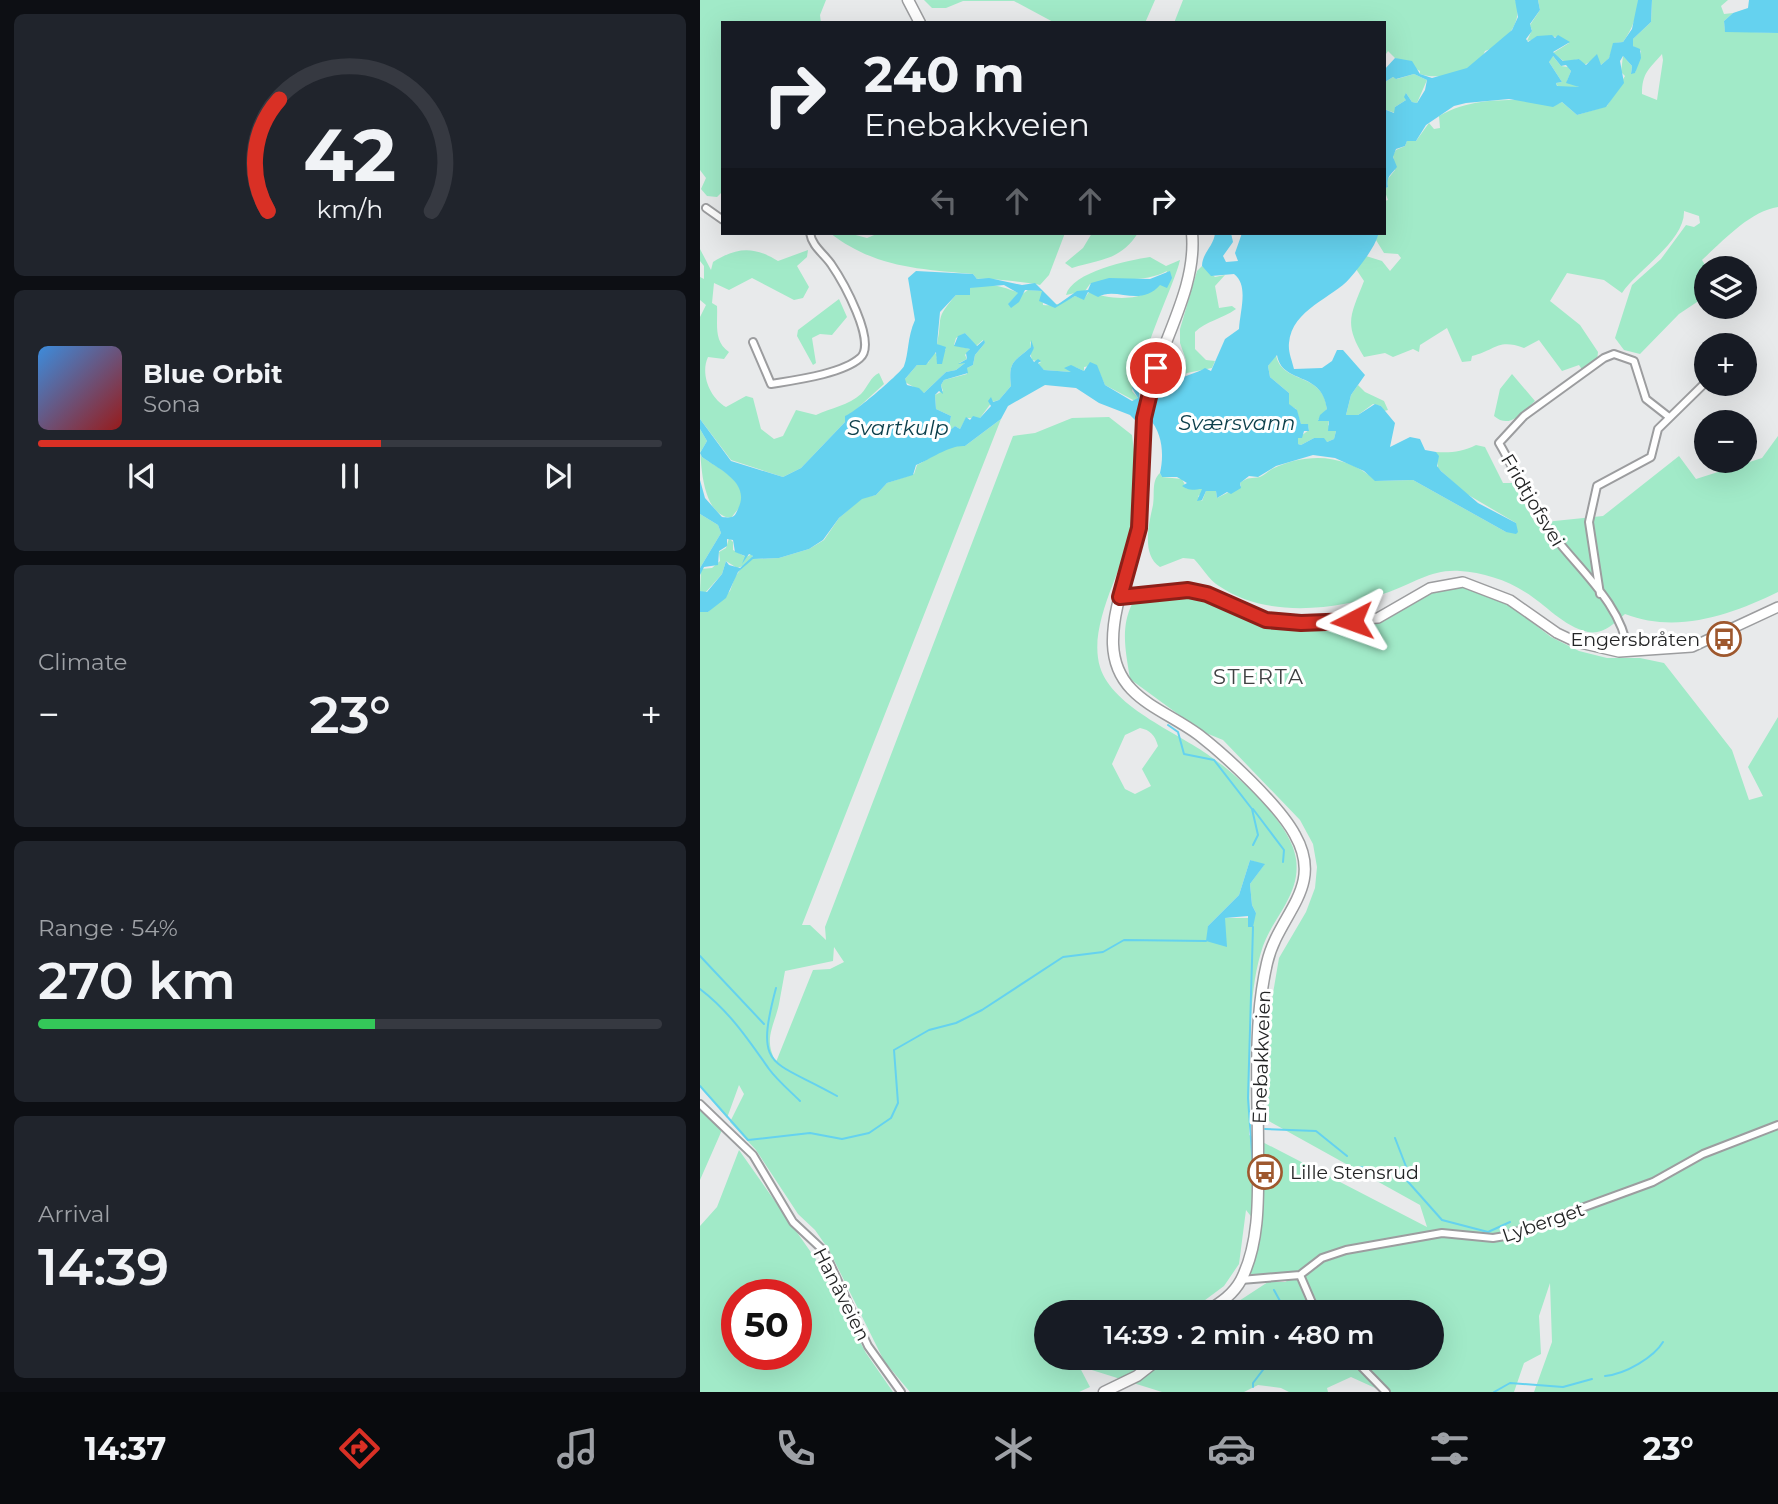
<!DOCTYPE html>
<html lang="en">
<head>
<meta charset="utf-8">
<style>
  body { margin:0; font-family:Montserrat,sans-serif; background:#20242c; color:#f1f3f6; height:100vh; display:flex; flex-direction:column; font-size:26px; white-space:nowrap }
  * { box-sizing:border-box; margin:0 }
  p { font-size:23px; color:#9ea1a6 }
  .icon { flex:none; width:38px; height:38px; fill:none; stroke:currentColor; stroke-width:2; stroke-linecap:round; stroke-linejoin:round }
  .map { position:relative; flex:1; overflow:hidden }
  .panel { display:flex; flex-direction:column; gap:14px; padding:14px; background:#0d0f14; width:700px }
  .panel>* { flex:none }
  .guide { position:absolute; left:21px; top:21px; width:665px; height:214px; border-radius:0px; box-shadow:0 7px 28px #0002; background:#171b24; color:#f1f3f6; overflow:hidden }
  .tools { position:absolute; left:994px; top:256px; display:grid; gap:14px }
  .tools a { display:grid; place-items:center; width:63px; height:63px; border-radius:50%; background:#171b24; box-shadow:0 7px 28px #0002; font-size:35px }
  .speed { position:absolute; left:21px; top:1279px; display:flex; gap:14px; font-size:35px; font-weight:700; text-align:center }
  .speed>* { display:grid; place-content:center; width:91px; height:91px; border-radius:50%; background:#171b24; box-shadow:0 7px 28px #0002; line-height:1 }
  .speed .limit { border:10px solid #d22; background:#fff; color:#111 }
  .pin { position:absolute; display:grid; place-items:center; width:60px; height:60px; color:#fff; margin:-30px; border:4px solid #fff; border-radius:50%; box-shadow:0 2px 7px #0007 }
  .me { position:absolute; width:77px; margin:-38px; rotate:266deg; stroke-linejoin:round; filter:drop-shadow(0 0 5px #0008) }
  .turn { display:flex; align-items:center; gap:24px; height:147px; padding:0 28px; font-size:32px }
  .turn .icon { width:91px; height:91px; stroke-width:2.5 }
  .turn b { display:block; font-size:49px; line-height:60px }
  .lanes { display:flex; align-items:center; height:66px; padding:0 28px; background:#0003; justify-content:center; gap:35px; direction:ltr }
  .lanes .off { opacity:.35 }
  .big { font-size:52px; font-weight:600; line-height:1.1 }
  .panel .widget { flex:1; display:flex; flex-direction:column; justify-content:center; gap:10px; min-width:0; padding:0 24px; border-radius:10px; background:#20242c }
  .panel .dial { align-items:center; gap:0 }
  .dial svg { height:182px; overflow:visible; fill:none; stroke:#363941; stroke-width:7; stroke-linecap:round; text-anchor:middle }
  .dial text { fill:#f1f3f6; stroke:none }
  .song { display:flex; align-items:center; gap:21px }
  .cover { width:84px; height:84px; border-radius:10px; background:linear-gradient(135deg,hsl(210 70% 55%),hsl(0 70% 35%)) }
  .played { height:7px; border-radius:4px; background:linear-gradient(90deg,#d93025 55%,#363941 55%) }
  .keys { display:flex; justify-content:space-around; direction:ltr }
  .heat { display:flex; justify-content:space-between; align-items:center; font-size:38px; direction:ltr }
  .charge { height:10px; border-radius:5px; background:linear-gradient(90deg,#34c759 54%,#363941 0) }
  .trip { position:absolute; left:334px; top:1300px; width:410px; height:70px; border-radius:35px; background:#171b24; box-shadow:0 7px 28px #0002; font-weight:600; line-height:70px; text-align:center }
  .tab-bar { display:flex; height:112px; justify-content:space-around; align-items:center; background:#090b0e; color:#9ea1a6 }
  .tab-bar .icon { width:49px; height:49px }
  .tab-bar .selected { color:#d93025 }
  .tab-bar b { font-size:32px; color:#f1f3f6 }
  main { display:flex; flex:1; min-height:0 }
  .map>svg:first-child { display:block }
  .green { fill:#a1eac8; fill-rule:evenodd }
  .water { fill:#65d2ef; fill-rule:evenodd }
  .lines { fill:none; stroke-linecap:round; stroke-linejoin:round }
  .stream { stroke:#65d2ef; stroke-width:2 }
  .street-casing { stroke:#9c9d9f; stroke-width:10 }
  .secondary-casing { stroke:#9c9d9f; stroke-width:12 }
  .primary-casing { stroke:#9c9d9f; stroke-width:13 }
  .street { stroke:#fff; stroke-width:6 }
  .secondary { stroke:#fff; stroke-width:9 }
  .primary { stroke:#fff; stroke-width:10 }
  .route-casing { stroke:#8d1f18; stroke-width:18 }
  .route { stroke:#d93025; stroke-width:12 }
  .labels { text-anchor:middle; stroke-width:6; stroke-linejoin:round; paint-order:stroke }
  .street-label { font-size:19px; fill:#242526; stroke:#fff }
  .poi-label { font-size:19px; fill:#242526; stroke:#fff; text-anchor:end }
  .water-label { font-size:21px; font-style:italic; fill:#0c3f4b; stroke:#fff }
  .neighbourhood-label { font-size:21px; letter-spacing:2px; fill:#3f4142; stroke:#fff }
</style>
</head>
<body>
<main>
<section class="panel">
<div class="widget dial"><svg viewBox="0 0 100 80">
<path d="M14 69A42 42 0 1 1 86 69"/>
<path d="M14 69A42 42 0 0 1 19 20" stroke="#d93025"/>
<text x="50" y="56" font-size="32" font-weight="700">42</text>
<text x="50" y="72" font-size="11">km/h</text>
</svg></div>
<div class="widget">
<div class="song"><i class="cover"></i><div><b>Blue Orbit</b><p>Sona</p></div></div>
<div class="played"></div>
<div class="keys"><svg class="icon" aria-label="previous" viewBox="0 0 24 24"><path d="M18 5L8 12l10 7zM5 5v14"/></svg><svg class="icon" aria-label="pause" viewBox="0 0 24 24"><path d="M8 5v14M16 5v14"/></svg><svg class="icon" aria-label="next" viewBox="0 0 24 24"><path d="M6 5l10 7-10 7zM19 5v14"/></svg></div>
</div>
<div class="widget"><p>Climate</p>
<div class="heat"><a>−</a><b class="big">23°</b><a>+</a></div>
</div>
<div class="widget"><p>Range · 54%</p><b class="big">270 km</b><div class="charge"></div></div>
<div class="widget"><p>Arrival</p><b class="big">14:39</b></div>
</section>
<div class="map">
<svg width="1078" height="1392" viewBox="0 0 1078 1392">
  <rect width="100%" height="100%" fill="#e8eaeb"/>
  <!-- green -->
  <path class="green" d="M0 0H126L120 15 121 23H23V191L17 197 7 196 1 189 6 178 0 170Z
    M224 0H455L445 23H355L314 1H263L246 8H232Z
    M483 0H815C825 21 804 45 785 51 777 72 739 81 720 74V71L695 58 688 51 684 57V23H474Z
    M838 0H938C938 14 932 30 923 42L915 43 909 58 901 65 895 59 884 65 879 59 865 62 853 53 869 43C856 33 846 37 827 41L832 30 830 25 840 10Z
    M952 0H1028L1021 6 1024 14 1033 13 1024 21 1025 31 1078 33V207C1050 211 1023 241 1002 260L1007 268 1006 296 979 314 940 354 924 350 915 338 932 285 961 259 986 225 994 227 1000 223 999 216 984 211C985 241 937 270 922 293L904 280 867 273 850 301 880 325 898 352 897 361 883 371 879 365 862 371 839 340 824 348C797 338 795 351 772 356L771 361 762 362 747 328 720 345 719 352 713 349 693 357 685 353 664 357C643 323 651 315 664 281L656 269 666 256 682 261 690 271 701 258 698 254 684 253 676 240 679 233H684V201L688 200 684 189 688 187 687 180 695 170 693 155 696 150 705 146 707 141H716L729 123 734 129 740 128 739 116C767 100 795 100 825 100 841 100 847 110 862 102L877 115 907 106 925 76 921 72 923 56 932 66 931 73H935L941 51 933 46V39L951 22ZM962 54 963 60 957 100 942 94C942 73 949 69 962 54Z
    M852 55 861 66 868 67 871 71 867 81 879 87H858L856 83 862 82 849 62Z
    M714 74 727 80 717 103 712 102 706 93V100L695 107V113L684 109V79L685 82 693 77 697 79Z
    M130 233H148L167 238 179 233H365L349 275 340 285C335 283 285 278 277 279L273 274C220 269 175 268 130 233Z
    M392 233H438C420 261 400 259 372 268L365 263 383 248Z
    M0 249 11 270 13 262C37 247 54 246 78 261L108 250 107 257 97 266 109 287 103 298 94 300 52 278 29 290 14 283 12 303 17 306C18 323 13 341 29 352L24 359 8 357C0 374 10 398 26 407L46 396 53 398 61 429 74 439 83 436 96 410 116 415C131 408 149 405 161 394 168 387 170 377 179 373L184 384 149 416H146L145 422 101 468 83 477 31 460 0 419V317L6 305 0 300V277L4 279V266L0 261Z
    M450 257 466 266 480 260C474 288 430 370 444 391L441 395 436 386 441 365 436 369 432 391 438 398 435 401 405 385 396 365 384 367V371L375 367 371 372 344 370 338 364 341 362 332 360 330 352 334 348 330 341 331 347C314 362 308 361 311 386L299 400 292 402 280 418H266L260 429 255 426 243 436 249 428 251 416 236 409 235 395 243 391 241 385 244 380 267 374V368L273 365 275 355 285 343 283 340 276 346 265 333 256 338 254 345 270 349 265 355 267 359 259 363H265L256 370 246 372 224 393 205 382V379L217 365 228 363 234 353 238 354 236 358 246 349 237 344C243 316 234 320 256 295H268L270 288C288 281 303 287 319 293L308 304 328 290 342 291 343 305C357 306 362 303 375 296L384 299 389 292C416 302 457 302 467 271 443 284 416 276 390 284L385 291 366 295C372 272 429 260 450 257Z
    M502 266 515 277 525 275 515 286 519 308 532 306 536 309C522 319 506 321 495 332V349L506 360 515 361 512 368 487 373 478 380 462 376 464 369 483 367 486 360 480 343V329L497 271Z
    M139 299 147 317 132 335 120 334 112 338 116 363 113 365 97 336 98 330Z
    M576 355C582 385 623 371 627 409L618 420 629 421 628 425 636 431 634 439 627 442 614 438 601 445 598 444V438L609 430 608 425 601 424 596 409 589 405V393L570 377 568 366Z
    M812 374 835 401C823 412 810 430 794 416L800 389Z
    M658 385 665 392 684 401 688 410 684 411 681 406 673 404 658 415H646L651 395Z
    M409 417 432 435C436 464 438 496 433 525 425 567 387 624 400 667 413 709 482 734 514 759 542 779 591 824 596 859 601 894 574 916 563 946 545 998 551 1080 549 1135L727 1227 720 1205 567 1120 565 1072 569 1017 579 958 606 912 615 888 617 867 613 844 600 820 523 740 501 731 430 679C426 652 420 629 432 604L477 593 508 598 539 615 572 625 643 627 679 622 739 588 756 586 778 590 812 607 851 637 879 651 907 658H940L964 663 1032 750 1049 800 1063 796 1048 767 1078 717V1392H834L852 1342 850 1283 839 1316 841 1354 824 1363 814 1392H684L651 1377 627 1388 628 1392H589L581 1388 558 1385 544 1392H462L379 1366 390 1387 379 1392H210L184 1361 129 1250 115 1230 98 1214 56 1150 30 1122 44 1094 39 1085 27 1118 0 1087V612H8L30 591 35 577 43 566 37 568 26 561 22 574 5 593 0 591 1 569 12 568 20 561 19 552 26 548 29 538 33 542V550L46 557 52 554 53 559 79 558 109 549 124 540 139 518 162 498 176 495 187 483 214 474 217 465C229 459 249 443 265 446L301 419 102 925H110L126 940 125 927 313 436 335 433 372 418ZM440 728C450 730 455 735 458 746L442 769 451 786 435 794 425 789 412 764 425 735ZM550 860 564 865 550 884 552 905 556 913 550 918H525V926H508L539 895ZM134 947 144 962 130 969 113 970 76 1062C63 1039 74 1027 79 1004 81 993 83 982 85 971L133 961ZM546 1210 554 1220 542 1284C553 1277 575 1274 587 1282H568L522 1312H732V1358H380L377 1362 374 1358H346V1312H489L524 1286 539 1264Z
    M0 429 7 441 0 453 2 457C19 469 45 479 42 504L31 518C0 515 0 457 0 429Z
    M1078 436V592C1031 615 977 634 925 614 915 623 903 635 888 632 864 627 845 604 825 592 807 580 781 572 760 571 731 569 715 583 689 592 638 610 567 619 519 586 509 580 502 567 494 559L483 558 460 567C441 555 449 523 453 505 455 494 451 481 460 473L462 477 482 479 487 489H502V494L498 496 502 501 506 491H516L517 498 541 486 540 483C549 476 551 479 560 477 565 475 569 470 574 468 608 452 647 454 676 481L713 480 806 532 816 523 765 493 738 468 736 452C750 453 762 452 776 445L785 447 803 483H813L835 523 903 516 979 456 996 479 1062 458Z
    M0 514 18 525 21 533 0 568Z
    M0 1108 22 1130 0 1180Z
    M39 1150 115 1258 166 1353 193 1392H0V1226L17 1207ZM37 1295H96V1354H37Z"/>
  <!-- water -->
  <path class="water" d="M815 0H838L840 10 830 24 832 31 826 39 828 42 837 36 852 35 855 38 858 35 870 42 853 52 863 61 879 59 886 65 897 54 901 65 909 58 913 43 923 42 932 29 938 0H952L951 22 933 39V46L940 49 941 58 935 73 931 74 932 66 923 56 920 61 924 83 906 107 877 115 862 102 853 107 809 99 766 103 754 106 726 125 716 141H707L705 146 696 149 693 157 697 167C691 175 686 176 688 187L684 189V109L694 113 695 107 706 100 704 97 706 93 712 102 717 103 725 90 727 80 714 74 696 79 693 77 685 82 684 70 695 58 712 61 720 74 732 78 767 68 812 30 818 17ZM853 56 861 66 866 65 871 71 866 83 879 87 857 86 856 83 862 82 849 62Z
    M1049 0H1078V33L1025 32 1024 21 1033 13 1048 8Z
    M515 233H531L533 242 523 256 526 262 538 261 535 253 542 233H679C674 249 661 265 650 278 633 298 592 309 589 343 588 352 592 360 594 369L622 368 632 361 637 350H643L665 375 651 395 646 415H658L675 404 681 406 695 423 690 447 710 437 720 439 725 450 736 452 739 456 737 466 741 471 778 503 816 523 818 532 816 534 806 532 713 480 675 481 664 471 635 458 613 455 576 466 558 477 549 476 540 483 541 488 531 494 527 492 517 498 516 491H506L502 500 497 501 502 489C495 489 490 492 482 486L487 483 477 477H462L460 473C464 455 463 434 449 418L437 422 430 415 399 403 376 388 345 385 308 406 301 419 265 446C249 445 231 459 216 465L213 475 187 483 176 495 162 499 139 518 123 540 109 549 79 558 53 559 38 572 26 598 8 612H0V591L7 592 22 574 26 561 29 565 40 568 53 556 49 554 42 564 45 556 35 552 33 540 27 539V546L19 551 18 565 4 567 0 575V568L21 533 18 525 0 514V480L5 498 22 517C33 518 34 518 38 509 51 483 20 470 2 457L0 453 7 441 0 429V419L31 461 83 477 101 468 145 422V416C153 414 202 372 204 366 209 353 207 338 215 320L208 278 216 271 273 274 277 279 289 278 322 285 335 283 357 305 377 291 388 290 391 283 409 278 450 279 470 271 472 278 467 288 460 285C440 308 416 286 398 297L388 292 384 300 375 296 355 308 339 301 342 291 325 290 319 302 311 308 308 304 318 293 304 285 270 288V295H256L240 312 237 344 246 347 242 364H237L236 352 226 365H217L205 379 207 385 219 388 224 393 246 372 256 370 265 363 258 364 267 359 266 353 270 349 254 346 258 336 265 333 277 346 284 340 285 343 275 355 273 365 267 368 268 373 244 380 241 385 243 394 239 391 235 395 236 409 251 416 249 428 243 436 255 426 260 429 266 417 270 420 273 416 280 418 291 406 288 401 291 397 293 402 299 400 311 386C308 361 314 362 331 347V340L334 348 330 356 334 362 338 359 341 361 338 363 344 370 371 372 364 368 371 365 384 371 390 362 397 365 405 385 432 401 438 398 432 388 441 364C437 385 439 391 441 410L454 393 461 390 462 376 478 380C487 374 496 374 505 368L511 371 525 339 539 329C540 311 549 285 534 274L511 276 502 266C502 253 514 246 515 233ZM577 355C582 385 622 370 627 409L620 415 618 421H629L628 431H636L634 439 627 442 624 438H614L601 445 598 444V438H602L604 431H609L608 424H601L597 410 589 404V393L570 377 568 366Z
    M550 860 565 864 550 884 552 905 556 913 553 927H548V916L525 918 527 947 506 941 508 926 539 895Z"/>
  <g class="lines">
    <!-- stream -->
    <path class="stream" d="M468 725 478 732 484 754 514 760 552 809 558 835 553 845
      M553 809 584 850 583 862
      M0 956 64 1024
      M76 988C54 1071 72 1059 137 1096
      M0 989C29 1011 48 1039 69 1069 77 1080 90 1091 100 1101
      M0 1086 48 1140 110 1133 142 1139 169 1133 191 1118 198 1103 194 1050 229 1030 256 1023 282 1010 363 957 403 952 424 940 506 941
      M565 1129 616 1131 647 1156
      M695 1138 707 1169 702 1175
      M553 1167 548 1098 553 927
      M660 1167 702 1175 742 1220 788 1232 810 1222
      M574 1290 586 1312
      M905 1376C926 1374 954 1357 963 1342
      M553 1387V1383L572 1358
      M794 1392 810 1383 863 1387 892 1379"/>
    <!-- street casing -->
    <g class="street-casing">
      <path id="street" d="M6 208 23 220
        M53 342 71 384C95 380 142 374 160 358 178 343 142 280 131 264 123 253 112 246 110 233
        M900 594 889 522 897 486 951 457 958 429 1006 382
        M928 652C922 601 872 564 844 523 826 498 815 470 799 443L824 416 904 358 914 354 934 361 946 399 969 417
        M0 1104 53 1155 93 1222 124 1251 168 1346 201 1392
        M600 1275 622 1258 646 1250 742 1233 793 1238 805 1236 953 1182 1003 1154 1078 1125
        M600 1275 616 1312
        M541 1280 600 1275
        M653 1358 686 1392"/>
    </g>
    <!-- secondary casing -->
    <g class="secondary-casing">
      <path id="secondary" d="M420 597 488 590 507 595 560 618 609 623 678 618 730 588 763 582 810 600 857 633 876 642 919 652 992 647 1078 607"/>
    </g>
    <!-- primary casing -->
    <g class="primary-casing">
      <path id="primary" d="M208 0 220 23
        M492 233C497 287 463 338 450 389 438 432 447 477 440 521 434 562 412 601 413 644 415 698 463 708 499 735 526 756 579 805 595 835 625 888 578 914 567 963 553 1023 558 1088 558 1149 558 1191 561 1241 541 1280 533 1295 520 1303 506 1312
        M404 1392 437 1376 460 1358"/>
    </g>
    <!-- street -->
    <use href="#street" class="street"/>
    <!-- secondary -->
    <use href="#secondary" class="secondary"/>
    <!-- primary -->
    <use href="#primary" class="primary"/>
  </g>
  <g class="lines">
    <!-- route casing -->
    <g class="route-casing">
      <path id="route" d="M456 368 444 418 439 528 420 597 488 590 507 594 566 620 601 623 652 621"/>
    </g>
    <!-- route -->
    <use href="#route" class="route"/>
  </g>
  <!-- icons -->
  <defs>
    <g id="bus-ring" transform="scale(1.75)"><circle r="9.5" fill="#fff" stroke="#9e582e" stroke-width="1.5"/><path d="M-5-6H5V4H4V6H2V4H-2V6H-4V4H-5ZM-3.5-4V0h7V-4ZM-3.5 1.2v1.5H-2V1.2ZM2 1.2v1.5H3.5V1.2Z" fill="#9e582e"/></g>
  </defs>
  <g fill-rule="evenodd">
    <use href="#bus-ring" x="1024" y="639"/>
    <use href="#bus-ring" x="565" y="1172"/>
  </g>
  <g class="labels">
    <!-- street labels -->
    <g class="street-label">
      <text transform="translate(833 500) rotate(59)" y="7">Fridtjofsvei</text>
      <text transform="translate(561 1057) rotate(-88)" y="7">Enebakkveien</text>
      <text transform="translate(843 1222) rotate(-19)" y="7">Lyberget</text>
      <text transform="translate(142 1294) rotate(63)" y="7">Hanåveien</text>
    </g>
    <!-- poi labels -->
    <g class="poi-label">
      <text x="1000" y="646">Engersbråten</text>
      <text x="590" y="1179" text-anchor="start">Lille Stensrud</text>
    </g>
    <!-- water labels -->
    <g class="water-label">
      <text x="537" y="430">Sværsvann</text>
      <text x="198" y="435">Svartkulp</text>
    </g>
    <!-- neighbourhood labels -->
    <g class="neighbourhood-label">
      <text x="559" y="684">STERTA</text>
    </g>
  </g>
</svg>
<div class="tools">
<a><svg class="icon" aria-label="layers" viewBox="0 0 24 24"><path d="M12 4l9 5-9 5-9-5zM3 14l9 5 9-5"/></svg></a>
<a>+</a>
<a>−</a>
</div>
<div class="speed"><div class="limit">50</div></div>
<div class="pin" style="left:456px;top:368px;background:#d93025"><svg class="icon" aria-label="arrive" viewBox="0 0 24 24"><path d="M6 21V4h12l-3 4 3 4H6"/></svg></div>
<svg class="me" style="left:652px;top:621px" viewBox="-20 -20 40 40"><path d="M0-17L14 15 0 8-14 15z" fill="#d93025" stroke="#fff" stroke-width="4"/></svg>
<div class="trip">14:39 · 2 min · 480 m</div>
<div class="guide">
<div class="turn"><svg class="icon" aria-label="right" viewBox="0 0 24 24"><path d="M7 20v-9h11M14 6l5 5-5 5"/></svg><div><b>240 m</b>Enebakkveien</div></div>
<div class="lanes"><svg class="icon off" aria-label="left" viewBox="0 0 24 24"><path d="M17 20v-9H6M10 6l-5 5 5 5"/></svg><svg class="icon off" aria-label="ahead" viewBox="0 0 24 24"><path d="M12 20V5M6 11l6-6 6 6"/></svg><svg class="icon off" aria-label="ahead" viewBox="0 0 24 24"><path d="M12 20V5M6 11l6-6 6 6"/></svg><svg class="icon" aria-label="right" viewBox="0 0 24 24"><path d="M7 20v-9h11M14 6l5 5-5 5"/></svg></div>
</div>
</div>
</main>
<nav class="tab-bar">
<b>14:37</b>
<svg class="icon selected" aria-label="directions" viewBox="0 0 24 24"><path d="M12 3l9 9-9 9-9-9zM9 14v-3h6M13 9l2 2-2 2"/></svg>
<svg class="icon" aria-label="music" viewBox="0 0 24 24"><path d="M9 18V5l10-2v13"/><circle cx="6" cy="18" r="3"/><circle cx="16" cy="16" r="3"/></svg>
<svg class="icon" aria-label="phone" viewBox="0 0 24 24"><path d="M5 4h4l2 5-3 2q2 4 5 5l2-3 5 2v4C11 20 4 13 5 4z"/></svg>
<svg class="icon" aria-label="climate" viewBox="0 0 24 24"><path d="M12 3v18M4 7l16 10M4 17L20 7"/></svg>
<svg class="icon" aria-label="car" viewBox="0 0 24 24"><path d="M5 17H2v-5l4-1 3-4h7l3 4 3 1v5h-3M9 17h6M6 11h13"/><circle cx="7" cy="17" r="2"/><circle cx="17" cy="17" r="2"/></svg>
<svg class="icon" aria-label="filters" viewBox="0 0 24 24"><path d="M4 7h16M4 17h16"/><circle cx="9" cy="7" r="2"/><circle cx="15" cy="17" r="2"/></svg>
<b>23°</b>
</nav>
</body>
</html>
